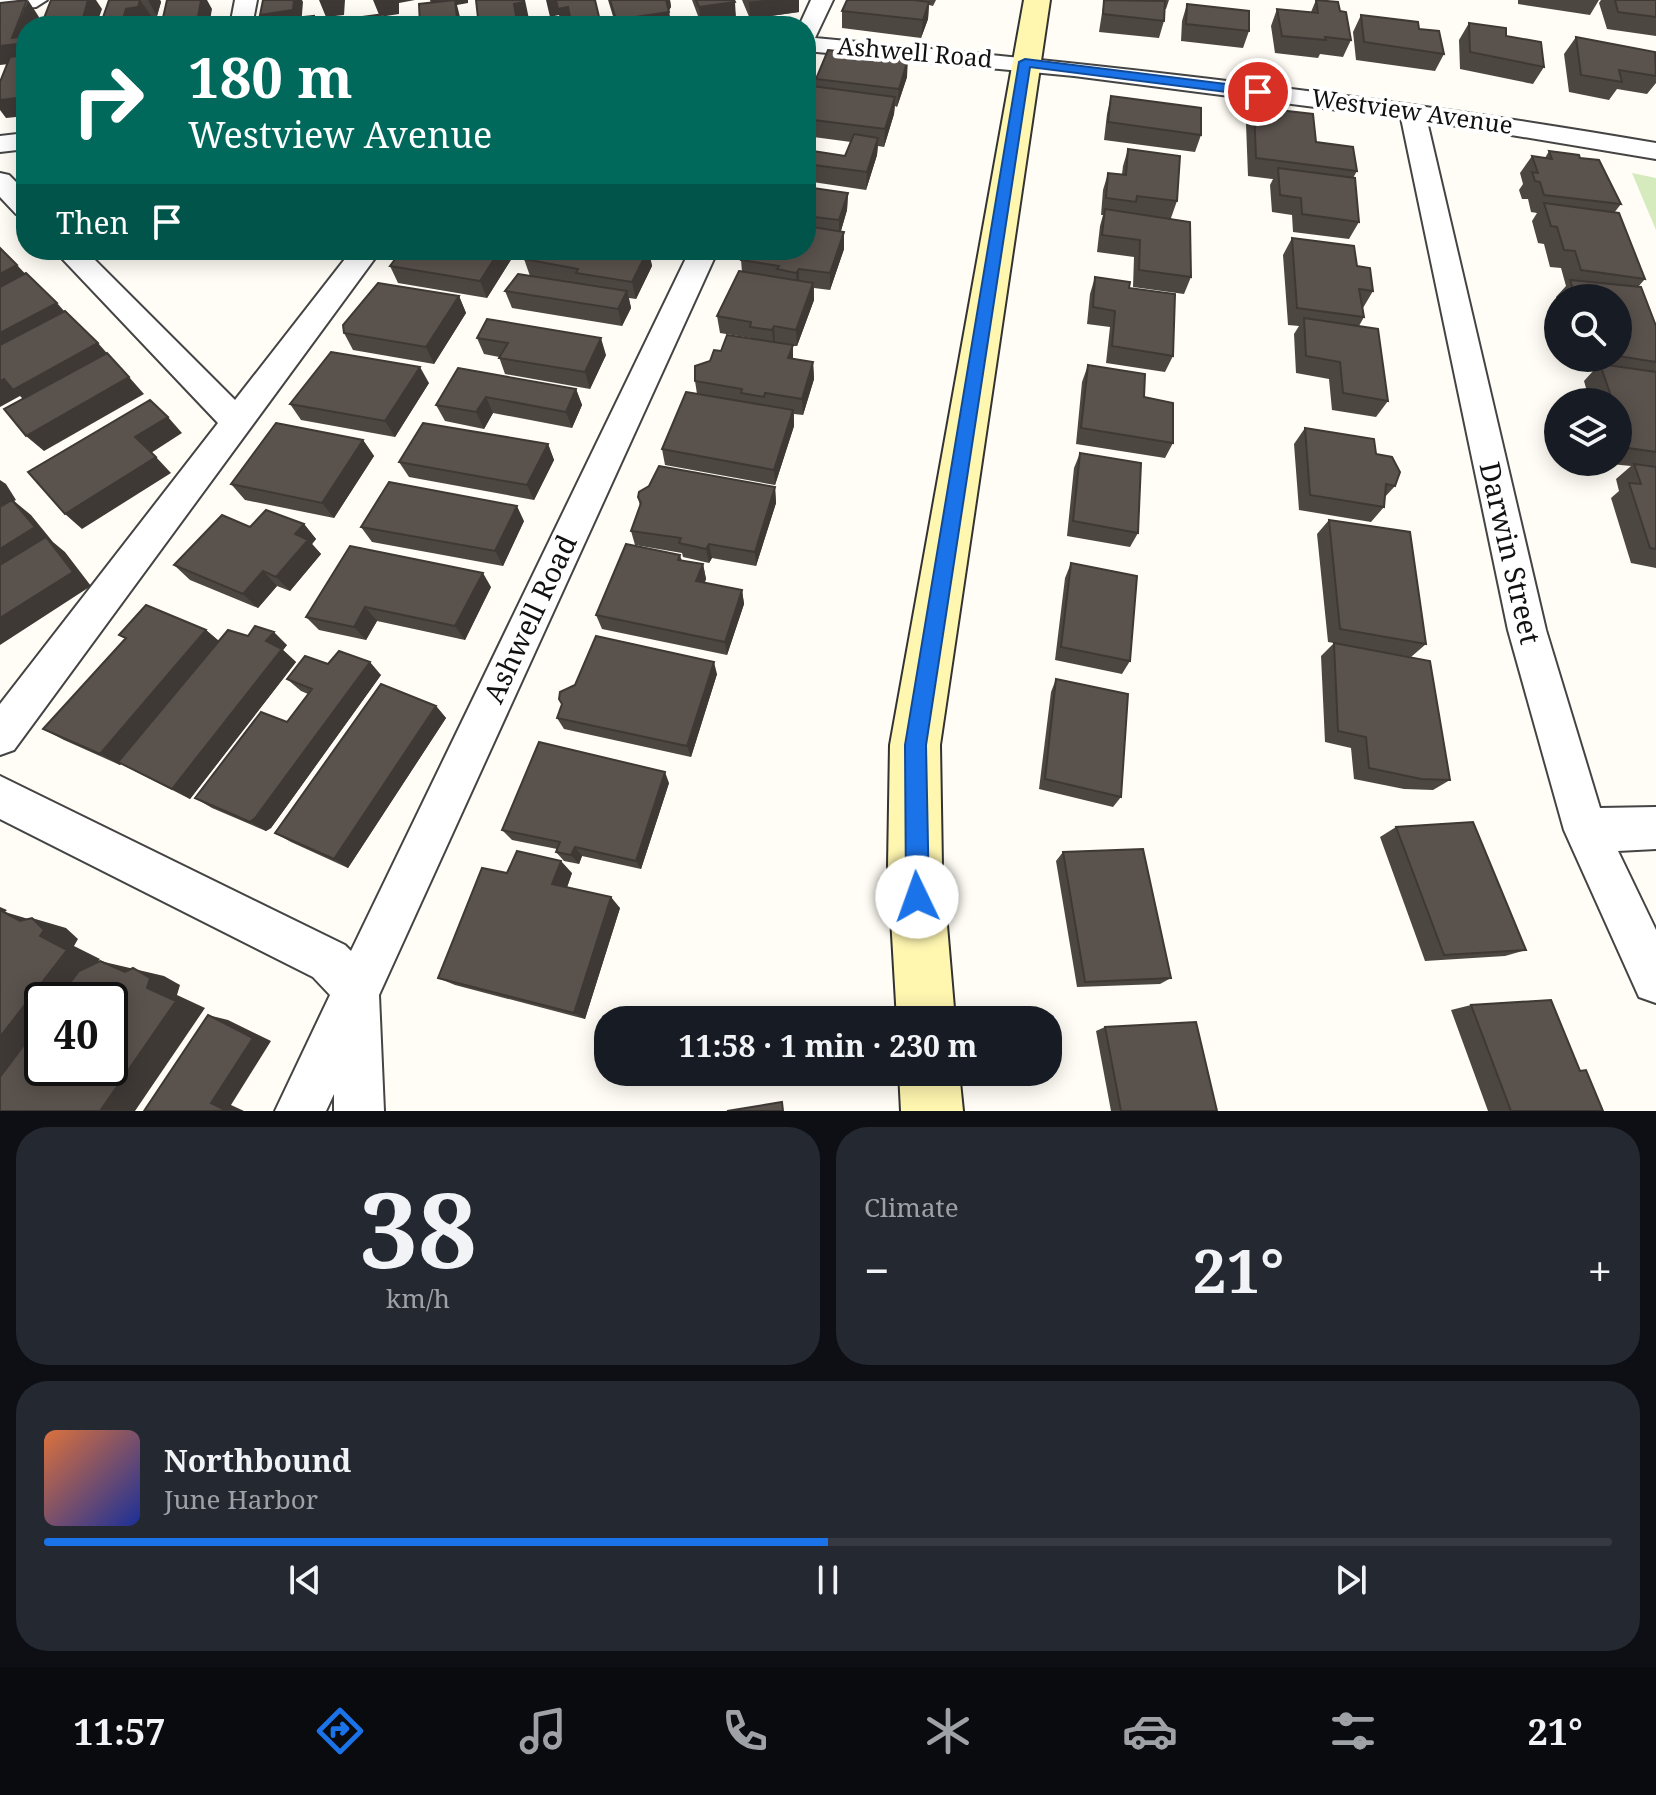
<!DOCTYPE html>
<html lang="en">
<head>
<meta charset="utf-8">
<style>
  body { margin:0; font-family:"Noto Serif",serif; background:#242831; color:#f1f3f6; height:100vh; display:flex; flex-direction:column; font-size:30px; white-space:nowrap }
  * { box-sizing:border-box; margin:0 }
  p { font-size:26px; color:#9ea1a6 }
  .icon { flex:none; width:44px; height:44px; fill:none; stroke:currentColor; stroke-width:2; stroke-linecap:round; stroke-linejoin:round }
  .map { position:relative; height:1111px; overflow:hidden }
  .sheet { display:flex; flex-direction:column; gap:16px; padding:16px; background:#0d0f14; flex:1 }
  .sheet>* { flex:none }
  .hud { position:absolute; left:16px; top:16px; width:800px; height:244px; border-radius:32px; box-shadow:0 4px 20px #0003; background:#00695c; color:#fff; overflow:hidden }
  .controls { position:absolute; left:1544px; top:284px; display:grid; gap:16px }
  .controls a { display:grid; place-items:center; width:88px; height:88px; border-radius:50%; background:#171b24; box-shadow:0 4px 20px #0003; font-size:40px }
  .speed { position:absolute; left:24px; top:982px; display:flex; gap:16px; font-size:40px; font-weight:700; text-align:center }
  .speed>* { display:grid; place-content:center; width:104px; height:104px; border-radius:50%; background:#171b24; box-shadow:0 4px 20px #0003; line-height:1 }
  .speed .limit { border:4px solid #111; border-radius:12px; background:#fff; color:#111 }
  .pin { position:absolute; display:grid; place-items:center; width:68px; height:68px; color:#fff; margin:-34px; border:4px solid #fff; border-radius:50%; box-shadow:0 2px 8px #0007 }
  .me { position:absolute; width:88px; margin:-44px; rotate:357deg; stroke-linejoin:round; filter:drop-shadow(0 0 6px #0008) }
  .turn { display:flex; align-items:center; gap:28px; height:168px; padding:0 40px; font-size:36px }
  .turn .icon { width:104px; height:104px; stroke-width:2.5 }
  .turn b { display:block; font-size:56px; line-height:68px }
  .then { display:flex; align-items:center; height:76px; padding:0 40px; background:#0003; gap:16px; font-size:30px }
  .big { font-size:60px; font-weight:700; line-height:1.1 }
  .sheet .widget { flex:1; display:flex; flex-direction:column; justify-content:center; gap:12px; min-width:0; padding:0 28px; border-radius:32px; background:#242831 }
  .sheet .dial { align-items:center; gap:0 }
  .dial b { font-size:104px; line-height:1 }
  .song { display:flex; align-items:center; gap:24px }
  .cover { width:96px; height:96px; border-radius:12px; background:linear-gradient(135deg,hsl(20 70% 55%),hsl(230 70% 35%)) }
  .played { height:8px; border-radius:4px; background:linear-gradient(90deg,#1a73e8 50%,#363941 50%) }
  .keys { display:flex; justify-content:space-around; direction:ltr }
  .heat { display:flex; justify-content:space-between; align-items:center; font-size:44px; direction:ltr }
  .sheet .tiles { flex:1; display:grid; gap:16px; grid-template-columns:1fr 1fr }
  .widget:last-child { grid-column:span 2 }
  .trip { position:absolute; left:594px; top:1006px; width:468px; height:80px; border-radius:32px; background:#171b24; box-shadow:0 4px 20px #0003; font-weight:700; line-height:80px; text-align:center }
  .tab-bar { display:flex; height:128px; justify-content:space-around; align-items:center; background:#090b0e; color:#9ea1a6 }
  .tab-bar .icon { width:56px; height:56px }
  .tab-bar .active { color:#1a73e8 }
  .tab-bar b { font-size:36px; color:#f1f3f6 }
  .map>svg:first-child { display:block }
  .green { fill:#d5ebbd }
  .lines { fill:none; stroke-linecap:round; stroke-linejoin:round }
  .street-casing { stroke:#444; stroke-width:4 }
  .secondary-casing { stroke:#333; stroke-width:4 }
  .street { fill:#fff; fill-rule:evenodd }
  .secondary { fill:#fff6b0; fill-rule:evenodd }
  .wall { fill:#4d4742 }
  .shaded-wall { fill:#3f3936 }
  .building { fill:#5a524d; stroke:#3f3936; stroke-width:2 }
  .route { fill:#1a73e8; stroke:#114b97; stroke-width:2 }
  .labels { text-anchor:middle; stroke-width:8; stroke-linejoin:round; paint-order:stroke }
  .far-street-label { font-size:24px; fill:#111; stroke:#fff }
  .street-label { font-size:28px; fill:#111; stroke:#fff }
</style>
</head>
<body>
<div class="map">
<svg width="1656" height="1111" viewBox="0 0 1656 1111">
  <rect width="100%" height="100%" fill="#fffdf5"/>
  <!-- green -->
  <path class="green" d="M1632 173 1656 178V230Z"/>
  <g class="lines">
    <!-- street casing -->
    <g class="street-casing">
      <path id="street" d="M0 0H47L36 7 0 11Z
        M235 0H257L252 26H230Z
        M811 0H833L815 38C1097 64 1378 95 1656 143V159L1427 121 1546 630 1600 808 1656 807V849L1618 851 1656 930V1003L1639 997 1564 830 1508 630 1401 118 1074 76 806 51V26H799Z
        M26 133V149L0 152V136Z
        M0 173 9 175 26 192V217L16 214 0 197Z
        M54 250H85L235 400 352 250H381L14 750 0 755V704L218 423Z
        M690 250H718L379 995 384 1111H334V1094L326 1111H275L330 995 313 977 0 819V776L345 945 351 951Z"/>
    </g>
    <!-- secondary casing -->
    <g class="secondary-casing">
      <path id="secondary" d="M1024 0H1050L940 745 942 866 955 1020H897L888 866 890 745Z
        M899 1072H959L963 1111H901Z"/>
    </g>
    <!-- street -->
    <use href="#street" class="street"/>
    <!-- secondary -->
    <use href="#secondary" class="secondary"/>
  </g>
  <!-- wall -->
  <path class="wall" d="M109 0H160L161 2 157 16H151L148 25 137 26Z
    M608 0H670L671 7 669 10 671 26H616Z
    M692 0H734L736 20 701 24Z
    M742 0H799V12L750 19Z
    M847 0H936L933 6 929 5 928 19 921 38 842 28V11Z
    M1104 0H1169L1166 9H1165L1164 21 1159 38 1099 32Z
    M1316 0 1340 11 1351 40 1343 57 1320 54 1318 58 1275 53 1271 26 1277 9 1311 12Z
    M1518 0H1599L1590 15 1518 4Z
    M1601 0H1656V36L1607 29 1599 3Z
    M1187 4 1249 31 1243 48 1181 41 1182 21Z
    M1361 15 1419 29 1444 54 1435 71 1356 60 1353 32Z
    M1469 23 1506 36 1544 67 1533 84 1460 69 1459 40Z
    M1576 37 1656 56V83L1647 94 1617 89 1609 100 1569 92 1564 54Z
    M907 77 897 107 895 106 894 114 884 147 878 146 877 155 866 190 806 181V150L845 156 851 142 806 136V101L816 87V79Z
    M1111 96 1201 135 1195 152 1104 140 1107 114Z
    M1254 107 1316 142 1357 171 1353 178 1359 222 1349 239 1293 232 1292 215 1272 212 1270 185 1273 179 1248 176 1246 124Z
    M1128 149 1177 201 1171 218 1191 277 1184 294 1133 287 1134 257 1097 252 1100 226 1103 215H1101L1103 190 1108 173 1122 174 1123 166Z
    M1549 151 1580 158 1621 204 1614 213 1645 279 1638 287 1656 326V568L1631 563 1611 498 1619 491 1616 479 1631 466 1611 464 1610 462H1618V402H1590L1584 381 1593 371 1586 370 1582 358H1618V298H1558V304L1556 297 1566 286 1561 268 1550 267 1544 244 1538 243 1532 221 1537 213 1531 212 1528 199H1522L1519 190 1523 184 1520 173 1532 156 1545 158Z
    M806 187 848 193 847 210 841 231 844 232V249L830 290 814 288V300L797 346H793V359L813 362 814 379 803 415 794 414V426L775 485 665 465 662 449 697 394 695 381 710 361 721 351 751 338 720 333 717 316 742 272 741 260 806 250Z
    M1292 238 1357 266 1373 291 1363 308 1364 317 1359 326 1388 401 1376 417 1332 410 1329 379 1296 373 1294 334 1299 326 1288 325 1283 255Z
    M425 250H512L514 255 487 298 398 283 390 266 426 252Z
    M530 250H650H649L652 266 636 299 629 298 631 308 622 326 512 308 505 291 530 276 524 259Z
    M1095 277 1129 288 1173 356 1165 372 1106 363 1110 327 1087 324 1090 294Z
    M459 296 466 313 434 364 353 350 344 333Z
    M477 338 606 355 590 389 505 374 499 357 484 354Z
    M1088 365 1173 443 1165 458 1076 444 1082 382Z
    M458 368 576 389 582 405 572 428 493 413 484 429 445 421 436 405Z
    M429 383 395 437 301 420 290 404Z
    M1305 428 1376 454 1395 486 1384 498V507L1371 522 1299 510 1294 444Z
    M363 440 374 456 334 518 245 500 231 484Z
    M548 444 554 460 534 500 409 477 399 462Z
    M1080 453 1138 533 1130 547 1067 536 1074 468Z
    M775 487 776 503 756 566 712 558 709 563 683 557 682 553 635 545 631 531 640 506 638 497Z
    M1329 520 1426 644 1411 657 1328 642 1317 534Z
    M524 521 503 566 372 542 361 527Z
    M304 524 316 539 312 544 321 554 290 591 277 586 258 608 190 580 174 565 250 527Z
    M680 555 682 561 703 564 706 579 704 583 742 590 744 604 727 655 602 629 596 615Z
    M1071 563 1130 661 1122 674 1055 660 1065 578Z
    M491 587 465 640 377 621 366 640 319 630 306 617Z
    M206 630 219 641 287 645 283 650 296 662 190 799 121 764 120 765 64 740 43 729 125 639 119 635Z
    M1334 643 1450 780 1433 790 1404 789 1354 779 1351 748 1325 742 1321 656Z
    M328 664 381 675 271 828 266 831 212 808 195 798 287 722 308 694 301 691 287 679Z
    M717 674 691 757 564 729 557 718 575 685Z
    M1056 679 1121 797 1113 807 1039 789 1051 692Z
    M436 706 446 718 348 868 291 842 275 833Z
    M669 783 641 869 582 856 579 864 564 861 556 852 557 849 512 840 502 830Z
    M1396 827 1526 950 1505 956 1425 961 1380 837Z
    M1063 852 1171 978 1160 984 1077 987 1056 861Z
    M507 873H572L567 887 620 908 585 1019 455 985 438 978Z
    M1471 1005 1580 1071 1603 1111H1488L1451 1010Z
    M1105 1027 1217 1111H1111L1096 1031Z"/>
  <!-- shaded-wall -->
  <path class="shaded-wall" d="M28 0 39 17 36 26H26V62L0 65V46L12 38Z
    M88 0H96L102 9 96 26H71L74 19Z
    M140 0 151 16 148 25 121 26 126 9Z
    M148 0H160L161 2 157 16Z
    M201 0H207L212 9 209 26H164L162 22Z
    M294 0H302L303 2 301 26H266L260 15Z
    M319 0H345L344 15 326 17Z
    M373 0H415L399 3V14L386 16 390 26H385L380 17Z
    M430 0H468V3L457 5 460 17 461 26H458L433 10Z
    M525 0 529 19 519 21 520 26H518L514 4Z
    M546 0H556L568 7 576 17 578 26H572V24L562 26 559 15 550 17Z
    M665 0H670L671 7 668 12H669L671 26H617L616 20Z
    M764 0H799V12L750 19 749 2Z
    M735 2 736 20 701 24 699 7Z
    M929 2 928 19 921 38 923 20Z
    M314 16 319 26H313Z
    M600 21 601 26H578V24Z
    M908 59 907 77 897 107 899 89Z
    M26 97V116L6 118 0 110V100Z
    M895 97 894 114 884 147 885 129Z
    M878 138 877 155 866 190 867 172Z
    M848 193 847 210 839 237V220Z
    M844 232V249L830 290V273Z
    M500 250H512L514 255 487 298 480 281Z
    M648 250 652 266 636 299 632 282Z
    M17 265 33 282 0 299V274Z
    M799 269V286L797 290 796 273Z
    M813 283 814 300 797 346 796 330Z
    M627 291 631 308 622 326 618 309Z
    M459 296 466 313 434 364 426 347Z
    M57 303 72 320 0 359V333Z
    M774 326 775 342 774 347 772 330Z
    M601 338 606 355 590 389 585 372Z
    M98 343 113 360 30 406 20 396 0 407V381Z
    M793 345V362L788 358Z
    M813 362 814 379 803 415 802 399Z
    M420 367 429 383 395 437 385 421Z
    M129 377 144 394 44 451 26 436Z
    M576 389 582 405 572 428 566 412Z
    M486 397 493 413 484 429 476 412Z
    M793 410 794 426 775 485 774 470Z
    M168 417 182 433 151 453 135 437Z
    M363 440 374 456 334 518 322 503Z
    M548 444 554 460 534 500 527 485Z
    M156 457 171 473 82 529 65 514Z
    M0 480 6 484 16 500 14 501 31 515 53 542 65 552 91 586 0 645Z
    M775 487 776 503 756 566 755 552Z
    M517 506 524 521 503 566 495 551Z
    M304 524 316 539 312 544 321 554 290 591 276 577 295 534Z
    M709 544 712 558 709 563 706 549Z
    M703 564 706 579 700 595 696 581Z
    M263 571 277 586 258 608 243 594Z
    M483 573 491 587 465 640 455 626Z
    M742 590 744 604 727 655 725 642Z
    M365 607 377 621 366 640 354 627Z
    M206 630 221 643 120 765 100 754Z
    M274 632 287 645 283 650 296 662 190 799 172 789 266 641Z
    M370 662 381 675 271 828 266 831 250 822Z
    M714 662 717 674 691 757 687 746Z
    M436 706 446 718 348 868 334 859Z
    M665 772 669 783 641 869 636 861Z
    M575 847 582 856 579 864 571 855Z
    M561 861 572 873 564 896 552 884Z
    M611 897 620 908 585 1019 574 1013Z
    M0 907 7 910 5 912 35 921 32 918 66 928 78 939 74 946 100 959 69 1000H42V1036L0 1092Z
    M100 961 164 976 180 985 177 995 205 1008 135 1111H100L147 988 125 972Z
    M208 1015 228 1020 271 1041 231 1105 244 1111H227L211 1103Z"/>
  <!-- building -->
  <path class="building" d="M27 0 12 38 26 36V43L0 46V3Z
    M51 0H88L83 18 74 19 71 26H41Z
    M109 0H140L138 7 126 9 121 26H100Z
    M167 0H201L198 17 162 22Z
    M263 0H294L293 10 260 15Z
    M455 0 458 26H420L419 4Z
    M476 0H524V2L514 4 518 26H474L473 18H478Z
    M556 0H595L600 21 578 24 576 17H570L568 7 558 9Z
    M610 0H666L669 12 616 20Z
    M696 0H734L735 2 699 7Z
    M847 0H913L929 2 923 20 842 11Z
    M1104 0 1165 1 1164 21 1103 14Z
    M1316 0 1338 2 1340 11 1346 12 1351 40 1325 37 1326 40 1282 36 1277 9 1318 13Z
    M1615 0H1656V17L1618 12Z
    M1187 4 1249 11V31L1186 24Z
    M385 14V26H347L348 19Z
    M1361 15 1418 22 1419 29 1439 31 1444 54 1364 42Z
    M314 16 313 26H258V22Z
    M1469 23 1506 28V36L1541 42 1544 67 1470 52Z
    M1576 37 1655 52 1656 76 1619 70 1622 82 1581 75Z
    M828 50 908 59 899 89 816 79Z
    M26 55V97L0 100V82L10 57Z
    M812 86 895 97 885 129 806 119V101Z
    M1111 96 1201 108V135L1108 122Z
    M1254 107 1313 114 1316 142 1353 147 1357 171 1256 158Z
    M854 134 878 138 867 172 806 164V150L845 156Z
    M1128 149 1180 156 1177 201 1137 196 1136 202 1106 198 1108 173 1126 175Z
    M1549 151 1579 155 1580 158 1599 160 1621 204 1544 195 1540 182 1535 181 1532 172 1538 173 1532 156 1552 159Z
    M1278 168 1355 178 1359 222 1302 214 1301 198 1280 195Z
    M806 187 848 193 839 220 815 217 814 220 806 218Z
    M1544 203 1619 213 1645 279 1581 270 1575 251 1564 250 1557 227 1551 226Z
    M1105 209 1190 222 1191 277 1139 270 1140 240 1102 235Z
    M806 226 844 232 830 273 799 269 796 273 777 269 779 266 741 260 745 250H806Z
    M1292 238 1354 246 1357 266 1370 268 1373 291 1359 289 1364 317 1297 308Z
    M0 248 17 265 0 274Z
    M402 250H417L429 252 431 250H500L480 281 390 266Z
    M530 250H648L632 282 576 273 578 269 524 259Z
    M739 271 813 283 796 330 774 326 772 330 750 327 751 322 717 316Z
    M26 273 57 303 0 333V287Z
    M518 274 627 291 618 309 505 291Z
    M1095 277 1130 282 1129 288 1175 294 1173 356 1112 346 1115 311 1093 307Z
    M1570 280 1641 287 1656 326V362L1618 356V298H1576Z
    M378 283 459 296 426 347 344 333 343 325Z
    M65 311 98 343 13 390 4 379 0 381V345Z
    M1304 318 1378 329 1388 401 1343 393 1340 362 1306 356Z
    M487 319 601 338 585 372 499 358 508 343 477 338Z
    M727 335 793 345 788 358 813 362 802 399 765 393 764 397 741 393 742 389 695 381V366L710 361 714 350 721 351Z
    M331 352 420 367 385 421 290 404Z
    M107 353 129 377 26 436 4 409Z
    M1600 364 1656 372V452L1628 448 1618 418V402H1613Z
    M1088 365 1145 374 1144 397 1173 403V443L1081 428Z
    M458 368 576 389 566 412 486 397 476 412 436 405Z
    M686 392 793 410 774 470 662 449Z
    M150 400 168 417 135 437 156 457 65 514 28 472Z
    M276 423 363 440 322 503 231 484Z
    M423 423 548 444 527 485 399 462Z
    M1305 428 1374 439 1376 454 1392 457 1400 472 1395 486 1386 484 1384 507 1310 495Z
    M1080 453 1141 463 1138 533 1073 521Z
    M1634 464 1656 467V549L1650 548 1629 483 1641 484Z
    M659 466 775 487 755 552 709 544 706 549 679 543 681 538 631 531 641 503 638 497 639 492 649 486Z
    M389 482 517 506 495 551 361 527Z
    M12 500 35 527 0 549V507Z
    M266 510 304 524 295 534 308 540 276 577 263 571 243 594 174 565 222 515 250 527Z
    M1329 520 1410 532 1426 644 1340 629Z
    M46 537 73 572 0 618V565Z
    M626 544 680 555 678 560 703 564 696 581 742 590 725 642 596 615Z
    M350 546 483 573 455 626 365 607 354 627 306 617Z
    M1071 563 1137 576 1130 661 1061 647Z
    M146 605 206 630 100 754 43 729 126 638 119 635Z
    M255 626 274 632 266 641 282 649 172 789 118 762 228 630 248 636Z
    M596 636 714 662 687 746 557 718 562 704 559 699 560 692 575 685Z
    M1334 643 1430 661 1450 780 1421 779 1369 768 1366 737 1338 731Z
    M339 651 370 662 255 818 250 822 195 798 261 712 287 722 312 689 287 679 305 656 328 664Z
    M1056 679 1128 694 1121 797 1045 779Z
    M381 684 436 706 334 859 275 833Z
    M539 742 665 772 636 861 575 847 571 855 556 852 560 842 502 830Z
    M1473 822 1526 950 1444 955 1396 827Z
    M1143 849 1171 978 1085 982 1063 852Z
    M517 851 561 861 552 884 611 897 574 1013 438 978 482 868 507 873Z
    M0 910 20 921 32 918 44 930 40 936 67 950 0 1037Z
    M100 961 125 972 133 968 150 978 147 988 176 1001 100 1111H0V1077L42 1021V1068H110V1000H57L79 971Z
    M1551 1000 1580 1071 1586 1070 1603 1111H1511L1471 1005Z
    M208 1015 253 1038 211 1103 227 1111H144Z
    M1196 1022 1217 1111H1121L1105 1027Z
    M782 1102 783 1111H727Z"/>
  <!-- route -->
  <path class="route" d="M1025 59 1258 88 1265 92 1258 96 1030 67 926 745 929 897 925 905 917 908 909 905 906 897 905 745 1019 62Z"/>
  <g class="labels">
    <!-- far-street labels -->
    <g class="far-street-label">
      <text transform="translate(915 53) rotate(5)" y="8">Ashwell Road</text>
      <text transform="translate(1412 112) rotate(8)" y="8">Westview Avenue</text>
    </g>
    <!-- street labels -->
    <g class="street-label">
      <text transform="translate(1510 553) rotate(77)" y="10">Darwin Street</text>
      <text transform="translate(530 619) rotate(-65)" y="10">Ashwell Road</text>
    </g>
  </g>
</svg>
<div class="controls">
<a><svg class="icon" aria-label="search" viewBox="0 0 24 24"><circle cx="10" cy="10" r="6"/><path d="M15 15l6 6"/></svg></a>
<a><svg class="icon" aria-label="layers" viewBox="0 0 24 24"><path d="M12 4l9 5-9 5-9-5zM3 14l9 5 9-5"/></svg></a>
</div>
<div class="speed"><div class="limit">40</div></div>
<div class="pin" style="left:1258px;top:92px;background:#d93025"><svg class="icon" aria-label="arrive" viewBox="0 0 24 24"><path d="M6 21V4h12l-3 4 3 4H6"/></svg></div>
<svg class="me" style="left:917px;top:897px" viewBox="-20 -20 40 40"><circle r="19" fill="#fff"/><path d="M0-13L10 11 0 6-10 11z" fill="#1a73e8"/></svg>
<div class="trip">11:58 · 1 min · 230 m</div>
<div class="hud">
<div class="turn"><svg class="icon" aria-label="right" viewBox="0 0 24 24"><path d="M7 20v-9h11M14 6l5 5-5 5"/></svg><div><b>180 m</b>Westview Avenue</div></div>
<div class="then">Then<svg class="icon" aria-label="arrive" viewBox="0 0 24 24"><path d="M6 21V4h12l-3 4 3 4H6"/></svg></div>
</div>
</div>
<section class="sheet">
<div class="tiles">
<div class="widget dial"><b>38</b><p>km/h</p></div>
<div class="widget"><p>Climate</p>
<div class="heat"><a>−</a><b class="big">21°</b><a>+</a></div>
</div>
<div class="widget">
<div class="song"><i class="cover"></i><div><b>Northbound</b><p>June Harbor</p></div></div>
<div class="played"></div>
<div class="keys"><svg class="icon" aria-label="previous" viewBox="0 0 24 24"><path d="M18 5L8 12l10 7zM5 5v14"/></svg><svg class="icon" aria-label="pause" viewBox="0 0 24 24"><path d="M8 5v14M16 5v14"/></svg><svg class="icon" aria-label="next" viewBox="0 0 24 24"><path d="M6 5l10 7-10 7zM19 5v14"/></svg></div>
</div>
</div>
</section>
<nav class="tab-bar">
<b>11:57</b>
<svg class="icon active" aria-label="directions" viewBox="0 0 24 24"><path d="M12 3l9 9-9 9-9-9zM9 14v-3h6M13 9l2 2-2 2"/></svg>
<svg class="icon" aria-label="music" viewBox="0 0 24 24"><path d="M9 18V5l10-2v13"/><circle cx="6" cy="18" r="3"/><circle cx="16" cy="16" r="3"/></svg>
<svg class="icon" aria-label="phone" viewBox="0 0 24 24"><path d="M5 4h4l2 5-3 2q2 4 5 5l2-3 5 2v4C11 20 4 13 5 4z"/></svg>
<svg class="icon" aria-label="climate" viewBox="0 0 24 24"><path d="M12 3v18M4 7l16 10M4 17L20 7"/></svg>
<svg class="icon" aria-label="car" viewBox="0 0 24 24"><path d="M5 17H2v-5l4-1 3-4h7l3 4 3 1v5h-3M9 17h6M6 11h13"/><circle cx="7" cy="17" r="2"/><circle cx="17" cy="17" r="2"/></svg>
<svg class="icon" aria-label="filters" viewBox="0 0 24 24"><path d="M4 7h16M4 17h16"/><circle cx="9" cy="7" r="2"/><circle cx="15" cy="17" r="2"/></svg>
<b>21°</b>
</nav>
</body>
</html>
